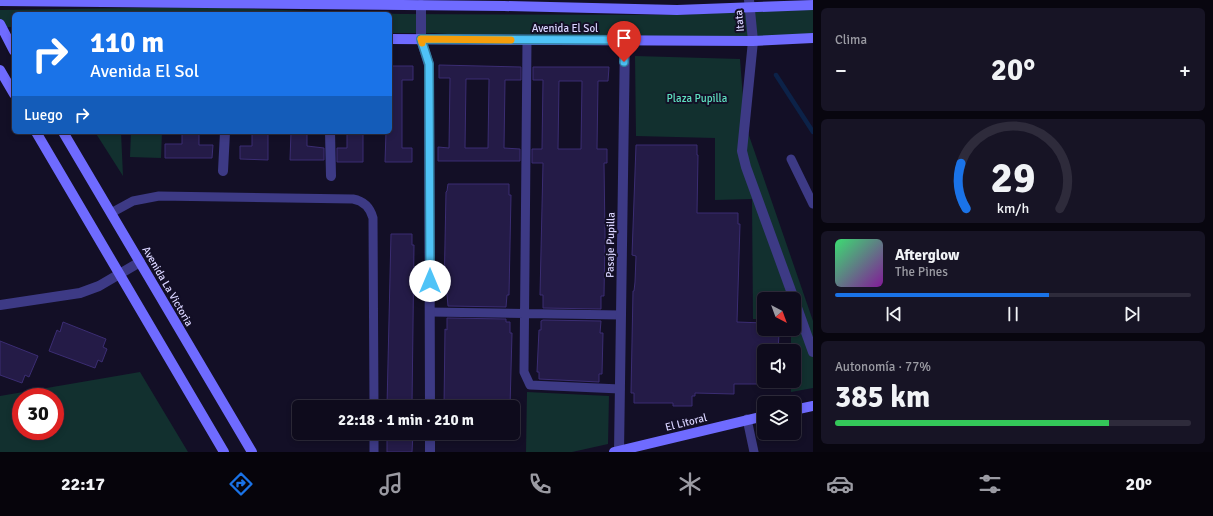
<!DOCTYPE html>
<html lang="es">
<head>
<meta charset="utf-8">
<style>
  body { margin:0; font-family:Signika,sans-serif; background:#171425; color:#f1f3f6; height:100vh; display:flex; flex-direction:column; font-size:15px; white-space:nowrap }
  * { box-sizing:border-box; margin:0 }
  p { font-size:13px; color:#9b9ba3 }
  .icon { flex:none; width:22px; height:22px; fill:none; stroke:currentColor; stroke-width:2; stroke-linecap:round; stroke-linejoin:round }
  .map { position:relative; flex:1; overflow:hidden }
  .drawer { display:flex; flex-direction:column; gap:8px; padding:8px; background:#08060f; width:400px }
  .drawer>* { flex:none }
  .banner { position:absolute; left:12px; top:12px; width:380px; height:122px; border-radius:6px; box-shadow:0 2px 6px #0003,0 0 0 1px #2e2b3b; background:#1a73e8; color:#fff; overflow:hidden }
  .needle { width:26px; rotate:139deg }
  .fabs { position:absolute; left:757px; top:292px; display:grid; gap:8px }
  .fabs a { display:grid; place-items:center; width:44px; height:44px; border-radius:6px; background:#0e0b1c; box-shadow:0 2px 6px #0003,0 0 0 1px #2e2b3b; font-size:20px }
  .speed { position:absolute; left:12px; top:388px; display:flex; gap:8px; font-size:20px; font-weight:700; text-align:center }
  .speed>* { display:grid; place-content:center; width:52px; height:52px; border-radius:50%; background:#0e0b1c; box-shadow:0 2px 6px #0003,0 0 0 1px #2e2b3b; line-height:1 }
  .speed .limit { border:6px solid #d22; background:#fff; color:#111 }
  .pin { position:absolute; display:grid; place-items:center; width:34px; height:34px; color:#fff; margin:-41px -17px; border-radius:50% 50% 50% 0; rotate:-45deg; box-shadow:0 0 4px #0007 }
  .pin .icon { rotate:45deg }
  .me { position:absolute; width:44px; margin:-22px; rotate:0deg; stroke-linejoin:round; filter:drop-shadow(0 0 3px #0008) }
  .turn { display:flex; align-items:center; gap:14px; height:84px; padding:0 12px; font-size:18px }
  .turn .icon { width:52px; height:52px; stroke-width:2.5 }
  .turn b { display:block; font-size:28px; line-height:34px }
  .then { display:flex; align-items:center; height:38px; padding:0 12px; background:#0003; gap:8px; font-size:15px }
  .big { font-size:30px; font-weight:700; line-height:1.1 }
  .drawer .card { flex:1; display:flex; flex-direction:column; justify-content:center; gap:6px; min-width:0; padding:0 14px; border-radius:6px; background:#171425 }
  .drawer .dial { align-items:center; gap:0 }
  .dial svg { height:104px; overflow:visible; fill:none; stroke:#2e2b3b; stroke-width:7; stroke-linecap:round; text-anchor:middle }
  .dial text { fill:#f1f3f6; stroke:none }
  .song { display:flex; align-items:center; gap:12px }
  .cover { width:48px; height:48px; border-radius:6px; background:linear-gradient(135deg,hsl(140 70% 55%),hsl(290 70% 35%)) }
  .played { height:4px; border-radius:2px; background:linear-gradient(90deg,#1a73e8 60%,#2e2b3b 60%) }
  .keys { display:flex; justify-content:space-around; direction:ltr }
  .heat { display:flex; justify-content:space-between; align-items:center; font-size:22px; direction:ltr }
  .charge { height:6px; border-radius:3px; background:linear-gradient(90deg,#34c759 77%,#2e2b3b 0) }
  .trip { position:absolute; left:292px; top:400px; width:228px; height:40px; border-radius:6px; background:#0e0b1c; box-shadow:0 2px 6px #0003,0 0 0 1px #2e2b3b; font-weight:700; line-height:40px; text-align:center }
  .menu { display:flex; height:64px; justify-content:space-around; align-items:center; background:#06040b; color:#9b9ba3 }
  .menu .icon { width:28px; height:28px }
  .menu .selected { color:#1a73e8 }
  .menu b { font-size:18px; color:#f1f3f6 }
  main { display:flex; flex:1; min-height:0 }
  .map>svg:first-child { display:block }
  .green { fill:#12302f; fill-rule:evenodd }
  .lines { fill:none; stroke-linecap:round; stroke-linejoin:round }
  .stream { stroke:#0c2248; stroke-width:4.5 }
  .building { fill:#241b47; stroke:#3b2d73; fill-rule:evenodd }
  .lane { stroke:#3d3a85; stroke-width:9 }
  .street { stroke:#3d3a85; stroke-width:10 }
  .secondary { stroke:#6f6bff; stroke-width:10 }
  .route-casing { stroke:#337fa1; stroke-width:10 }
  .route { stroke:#4fc3f7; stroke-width:7 }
  .slow { stroke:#f59e0b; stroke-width:7 }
  .labels { text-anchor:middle; stroke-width:4; stroke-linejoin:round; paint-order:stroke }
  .street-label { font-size:11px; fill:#d9d4ff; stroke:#130f26 }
  .park-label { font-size:11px; fill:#5fe0c0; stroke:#130f26 }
</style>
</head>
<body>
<main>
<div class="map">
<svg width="813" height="452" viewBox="0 0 813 452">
  <rect width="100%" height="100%" fill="#130f26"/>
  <!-- green -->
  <path class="green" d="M199 7 401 14 678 15 813 8V36L527 40 434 33H390V14H14V27H0V10Z
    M635 56 740 59 745 124 813 321V388L791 392V381H794V351H791V329H794V299H764V319H753L752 199 715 200V138L636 136Z
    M95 132H121L123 176Z
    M131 132H162L161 158 130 157Z
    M140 372 188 452H0V396ZM21 397H55V431H21Z
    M527 392 609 396 608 444 572 452H526Z"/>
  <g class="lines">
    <!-- stream -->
    <path class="stream" d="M776 75 813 132"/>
  </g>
  <!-- building -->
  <path class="building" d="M439 65 521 67V80H505L504 148 520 149V161H438V147L449 148 450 78H439ZM466 79H489L488 148H465Z
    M390 66H413V80H402V148H412V162H385L386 132H390Z
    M533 67H609L608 81H598L597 149H607V163H604L605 236 604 296H601V309L543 308V295H540L543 163H532V149H542L543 80H533ZM559 81H582L581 149H558Z
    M182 132H199V145H213L212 158H165V144H182Z
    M252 132H268V160L240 159V146H252Z
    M291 132H307V146L324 148V160H290Z
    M347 132H363V162H337V148H347Z
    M636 145H697V155H698L697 213H738V224H740L737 322 764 323V329H776V334H779L778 351H764V384H734V394L695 393V396H692V406H673V403H634V393H631L633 291H634L635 282 636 256 632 255Z
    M448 184H509V195H511L509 295H507L506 307 448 306 447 294H444L446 192 447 191Z
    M391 234H412V245H414L412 405H410V407L387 406Z
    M447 318 506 319V322H510V333H512L510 407H444L445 329 447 330Z
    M543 320 601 321 600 333H603L602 374H599V382L539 379V372H537L539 330H541V321Z
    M63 322 106 339 103 347 107 349 102 362 98 360 95 368 49 351 57 330 60 332Z
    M0 341 38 356 29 377 25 375 22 383 0 375Z
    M387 433H413L412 452H387Z"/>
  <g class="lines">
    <!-- lane -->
    <path class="lane" d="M527 41 524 372 530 385 620 389
      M791 159 813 204
      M111 213 133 201 159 196 353 199C364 201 370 207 373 218L374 407
      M430 312 621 315
      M747 419 754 452
      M374 433V452"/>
    <!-- street -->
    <path class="street" d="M749 0 753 41 742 151 746 167 794 299
      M421 5V39L429 65 430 407
      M330 132 331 176
      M223 171 225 132
      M794 299 813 352
      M0 305 80 293 99 286 140 262
      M430 433V452
      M619 452 625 40"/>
    <!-- secondary -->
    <path class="secondary" d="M0 1 504 6 677 10 813 5
      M0 24 14 51
      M390 39 753 41 813 38
      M0 70 14 94
      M36 132 224 452
      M63 132 252 452
      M794 410 813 406
      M614 452 764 416"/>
  </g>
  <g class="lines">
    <!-- route casing -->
    <g class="route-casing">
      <path id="route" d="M430 281 429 64 421 39 625 40 624 62"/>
    </g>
    <!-- route -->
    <use href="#route" class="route"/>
    <!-- slow -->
    <path class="slow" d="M422 43 421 39 511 40"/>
  </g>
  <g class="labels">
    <!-- street labels -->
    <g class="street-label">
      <text transform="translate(739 21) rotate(-95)" y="4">Itata</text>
      <text x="565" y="32">Avenida El Sol</text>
      <text transform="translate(610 245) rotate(-89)" y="4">Pasaje Pupilla</text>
      <text transform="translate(168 286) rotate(60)" y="4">Avenida La Victoria</text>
      <text transform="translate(686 422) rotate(-14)" y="4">El Litoral</text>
    </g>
    <!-- park labels -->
    <g class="park-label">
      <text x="697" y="102">Plaza Pupilla</text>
    </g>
  </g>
</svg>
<div class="fabs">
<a><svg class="needle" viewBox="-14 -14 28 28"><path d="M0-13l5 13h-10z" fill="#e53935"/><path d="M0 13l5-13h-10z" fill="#9b9ba3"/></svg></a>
<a><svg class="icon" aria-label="sound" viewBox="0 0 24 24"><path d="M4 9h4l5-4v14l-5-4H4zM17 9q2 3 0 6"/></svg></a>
<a><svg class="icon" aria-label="layers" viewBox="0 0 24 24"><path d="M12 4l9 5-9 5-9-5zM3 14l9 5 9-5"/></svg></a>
</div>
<div class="speed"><div class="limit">30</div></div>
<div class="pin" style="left:624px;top:62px;background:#d93025"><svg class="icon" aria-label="arrive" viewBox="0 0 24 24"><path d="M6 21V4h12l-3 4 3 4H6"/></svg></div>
<svg class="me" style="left:430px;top:281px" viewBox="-20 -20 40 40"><circle r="19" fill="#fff"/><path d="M0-13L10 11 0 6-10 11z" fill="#4fc3f7"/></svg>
<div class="trip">22:18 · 1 min · 210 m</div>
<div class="banner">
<div class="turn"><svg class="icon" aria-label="right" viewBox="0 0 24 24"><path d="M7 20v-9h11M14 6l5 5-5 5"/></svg><div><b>110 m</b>Avenida El Sol</div></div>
<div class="then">Luego<svg class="icon" aria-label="right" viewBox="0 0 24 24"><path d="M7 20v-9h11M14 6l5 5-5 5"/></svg></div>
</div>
</div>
<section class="drawer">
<div class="card"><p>Clima</p>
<div class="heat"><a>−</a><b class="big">20°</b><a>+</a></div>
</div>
<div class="card dial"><svg viewBox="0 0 100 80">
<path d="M14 69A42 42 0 1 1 86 69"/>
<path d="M14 69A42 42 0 0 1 10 34" stroke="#1a73e8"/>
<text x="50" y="56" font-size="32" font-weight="700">29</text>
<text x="50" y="72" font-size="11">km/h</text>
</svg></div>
<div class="card">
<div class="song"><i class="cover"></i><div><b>Afterglow</b><p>The Pines</p></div></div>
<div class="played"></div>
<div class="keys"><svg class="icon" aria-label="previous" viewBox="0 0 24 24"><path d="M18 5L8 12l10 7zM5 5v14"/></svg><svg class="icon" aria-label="pause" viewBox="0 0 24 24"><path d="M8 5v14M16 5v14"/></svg><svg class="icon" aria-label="next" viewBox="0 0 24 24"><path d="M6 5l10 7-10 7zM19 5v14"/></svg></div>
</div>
<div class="card"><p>Autonomía · 77%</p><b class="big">385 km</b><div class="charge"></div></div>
</section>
</main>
<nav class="menu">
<b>22:17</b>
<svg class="icon selected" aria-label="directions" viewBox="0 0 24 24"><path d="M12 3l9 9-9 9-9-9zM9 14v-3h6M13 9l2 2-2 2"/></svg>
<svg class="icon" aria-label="music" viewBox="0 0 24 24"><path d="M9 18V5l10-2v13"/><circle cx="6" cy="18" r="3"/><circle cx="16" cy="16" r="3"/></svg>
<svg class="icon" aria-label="phone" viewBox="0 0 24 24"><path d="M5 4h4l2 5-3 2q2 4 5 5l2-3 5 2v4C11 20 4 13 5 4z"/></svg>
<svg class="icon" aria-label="climate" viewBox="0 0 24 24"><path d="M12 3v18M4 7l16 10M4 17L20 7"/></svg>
<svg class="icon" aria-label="car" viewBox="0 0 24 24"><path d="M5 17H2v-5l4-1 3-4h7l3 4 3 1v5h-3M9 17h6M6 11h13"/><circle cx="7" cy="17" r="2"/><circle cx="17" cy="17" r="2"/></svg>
<svg class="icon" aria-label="filters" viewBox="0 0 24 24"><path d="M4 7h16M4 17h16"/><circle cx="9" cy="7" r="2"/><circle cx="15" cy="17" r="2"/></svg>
<b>20°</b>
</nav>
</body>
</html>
